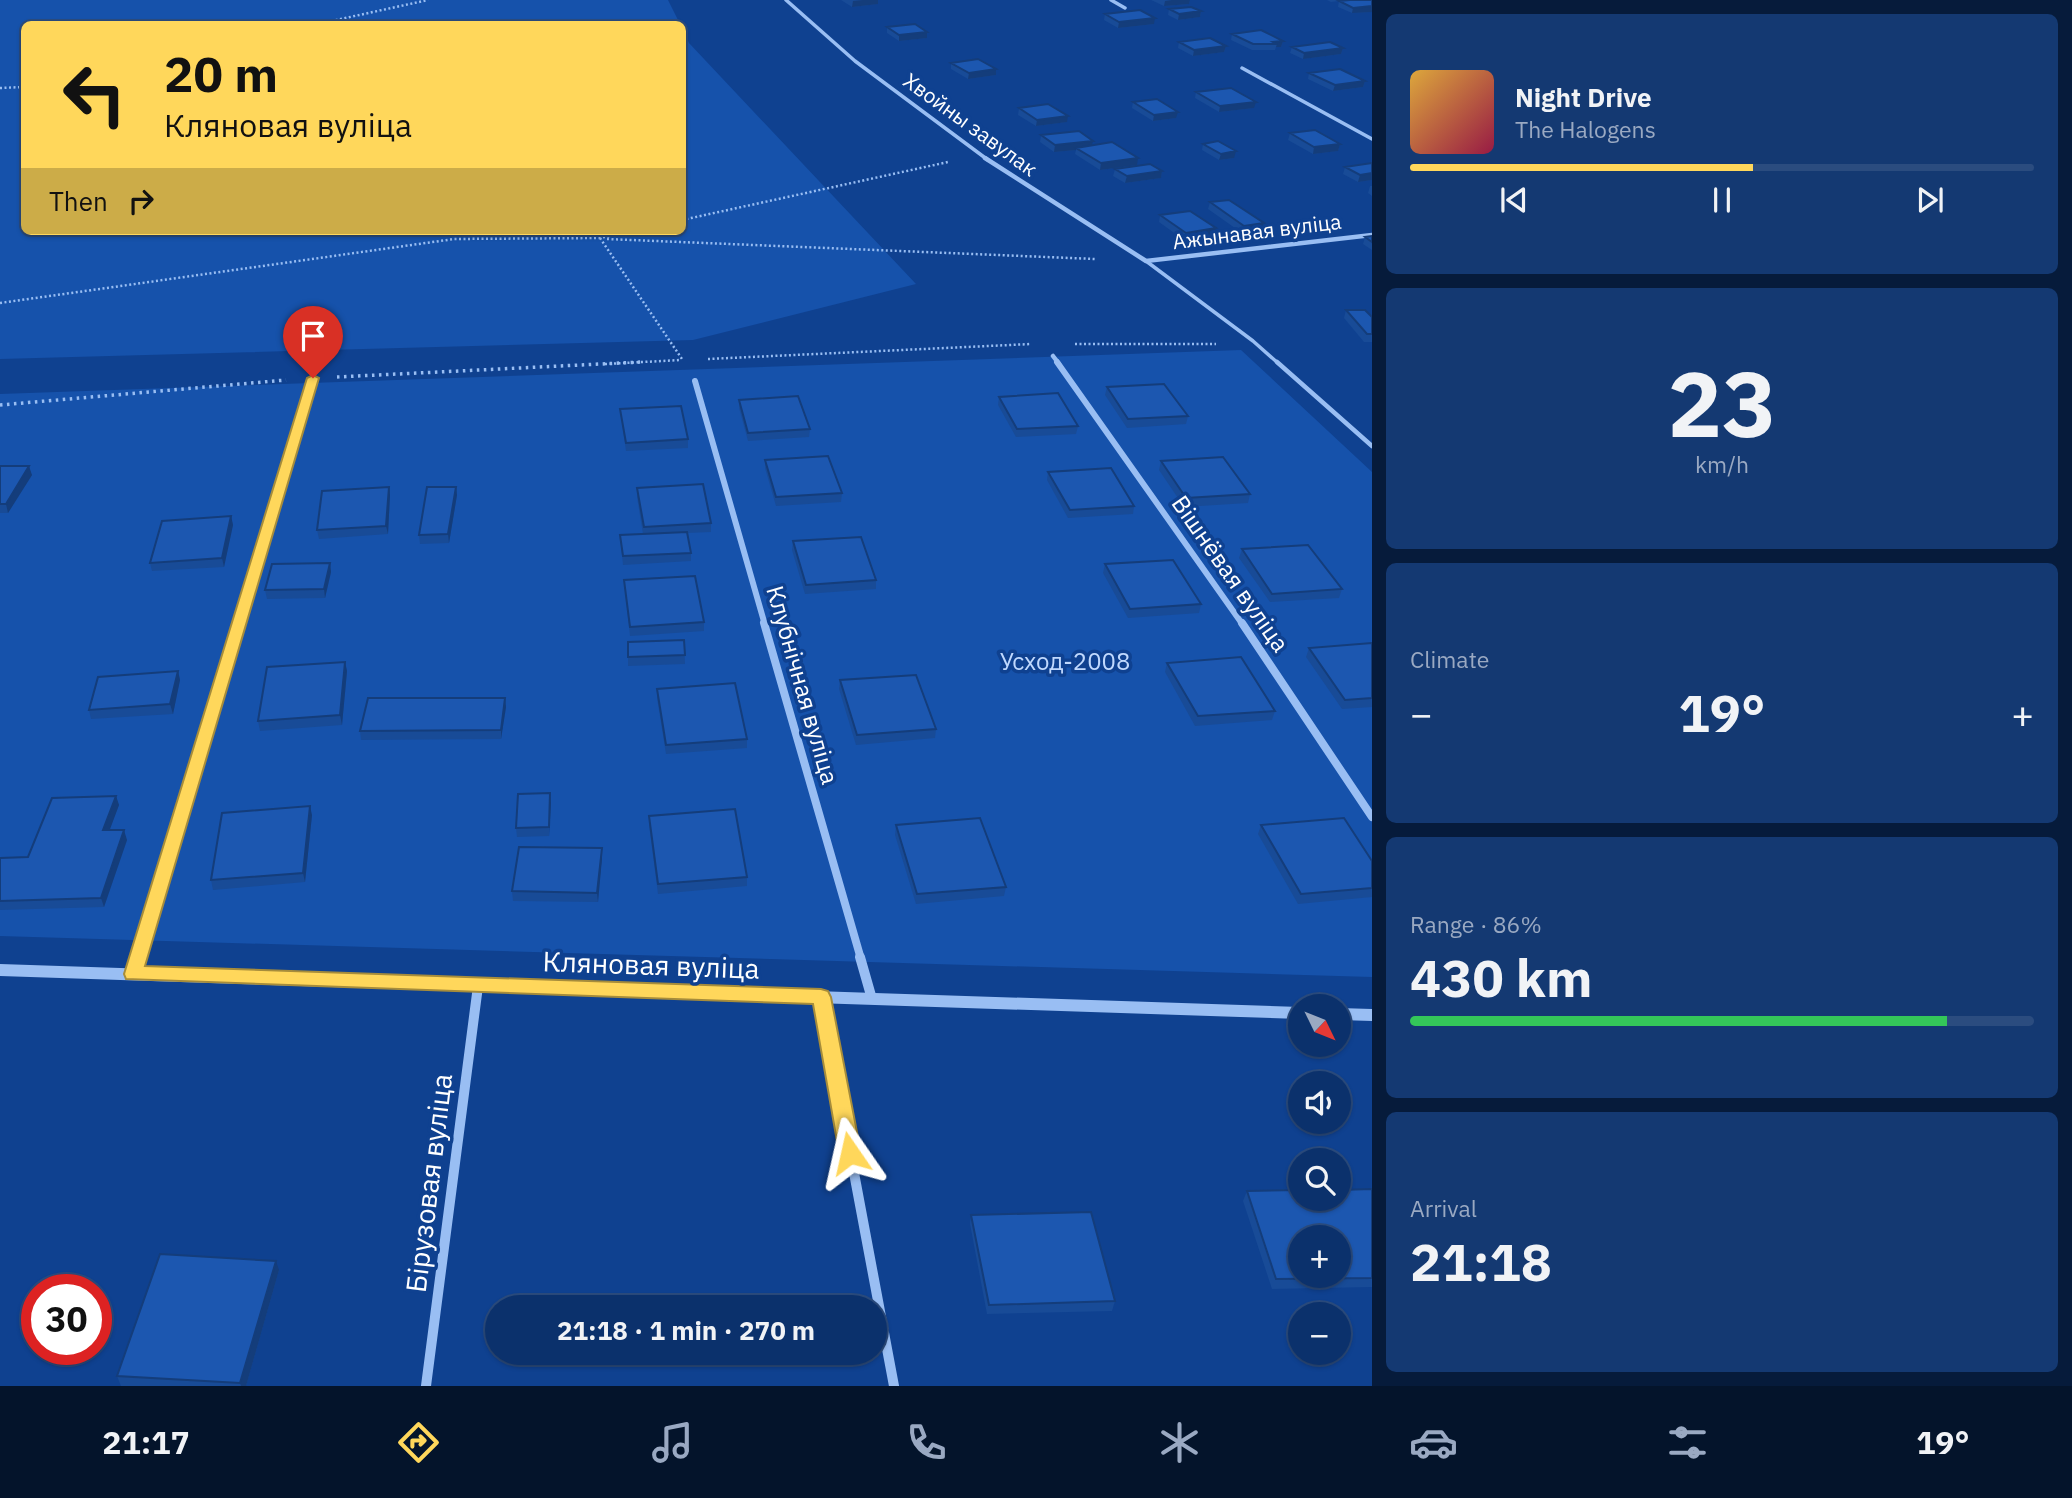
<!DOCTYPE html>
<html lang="en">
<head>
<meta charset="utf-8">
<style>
  body { margin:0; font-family:"IBM Plex Sans",sans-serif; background:#143972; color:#f1f3f6; height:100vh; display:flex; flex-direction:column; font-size:26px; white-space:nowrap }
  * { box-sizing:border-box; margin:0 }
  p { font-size:23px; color:#9aa9c2 }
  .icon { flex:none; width:38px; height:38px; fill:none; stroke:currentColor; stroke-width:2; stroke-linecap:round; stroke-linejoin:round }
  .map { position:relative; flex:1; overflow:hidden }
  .side { display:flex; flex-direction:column; gap:14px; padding:14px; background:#061b3b; width:700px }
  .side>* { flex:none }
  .top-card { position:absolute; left:21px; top:21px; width:665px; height:214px; border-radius:10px; box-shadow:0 2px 5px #0004,0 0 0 2px #2b4c7f; background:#ffd75b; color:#111; overflow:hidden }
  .needle { width:46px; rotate:133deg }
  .buttons { position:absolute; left:1288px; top:994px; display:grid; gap:14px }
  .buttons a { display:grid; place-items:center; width:63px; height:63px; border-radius:50%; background:#0b316c; box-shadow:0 2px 5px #0004,0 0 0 2px #2b4c7f; font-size:35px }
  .speed { position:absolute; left:21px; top:1274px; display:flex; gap:14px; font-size:35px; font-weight:700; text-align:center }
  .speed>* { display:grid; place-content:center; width:91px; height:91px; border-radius:50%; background:#0b316c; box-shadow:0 2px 5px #0004,0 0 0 2px #2b4c7f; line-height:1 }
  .speed .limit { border:10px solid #d22; background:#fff; color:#111 }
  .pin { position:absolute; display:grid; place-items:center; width:60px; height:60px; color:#fff; margin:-72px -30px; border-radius:50% 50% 50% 0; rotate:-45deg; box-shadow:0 0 7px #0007 }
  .pin .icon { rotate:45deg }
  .me { position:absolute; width:77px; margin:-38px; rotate:349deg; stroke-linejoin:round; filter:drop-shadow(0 0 5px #0008) }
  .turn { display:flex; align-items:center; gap:24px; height:147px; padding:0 28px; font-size:32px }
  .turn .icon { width:91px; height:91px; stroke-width:2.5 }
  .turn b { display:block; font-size:49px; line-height:60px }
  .then { display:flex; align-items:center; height:66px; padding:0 28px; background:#0003; gap:14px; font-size:26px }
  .big { font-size:52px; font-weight:700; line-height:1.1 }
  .side .card { flex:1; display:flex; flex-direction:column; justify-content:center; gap:10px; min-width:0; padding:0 24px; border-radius:10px; background:#143972 }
  .side .dial { align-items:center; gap:0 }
  .dial b { font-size:91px; line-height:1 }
  .song { display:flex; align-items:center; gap:21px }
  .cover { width:84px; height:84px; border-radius:10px; background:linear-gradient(135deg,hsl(40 70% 55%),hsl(340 70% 35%)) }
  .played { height:7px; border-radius:4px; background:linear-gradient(90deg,#ffd75b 55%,#2b4c7f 55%) }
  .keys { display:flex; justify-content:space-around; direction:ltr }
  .heat { display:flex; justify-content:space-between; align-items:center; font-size:38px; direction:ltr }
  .charge { height:10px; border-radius:5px; background:linear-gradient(90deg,#34c759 86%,#2b4c7f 0) }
  .trip { position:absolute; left:485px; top:1295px; width:402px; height:70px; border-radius:35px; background:#0b316c; box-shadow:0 2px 5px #0004,0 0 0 2px #2b4c7f; font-weight:700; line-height:70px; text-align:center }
  .tab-bar { display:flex; height:112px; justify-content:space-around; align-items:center; background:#04142b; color:#9aa9c2 }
  .tab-bar .icon { width:49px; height:49px }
  .tab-bar .selected { color:#ffd75b }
  .tab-bar b { font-size:32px; color:#f1f3f6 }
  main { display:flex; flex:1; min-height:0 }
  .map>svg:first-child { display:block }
  .green { fill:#1652ab }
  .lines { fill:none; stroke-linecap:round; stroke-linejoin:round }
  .path-far1 { stroke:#99bef3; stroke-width:2.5; stroke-dasharray:2 2.5; stroke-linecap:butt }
  .path { stroke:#99bef3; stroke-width:3.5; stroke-dasharray:2.5 4.5; stroke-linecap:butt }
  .service-far1 { stroke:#99bef3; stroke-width:3.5 }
  .service { stroke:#99bef3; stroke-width:4.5 }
  .minor-far4 { stroke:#99bef3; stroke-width:3.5 }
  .minor-far3 { stroke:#99bef3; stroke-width:4.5 }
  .minor-far2 { stroke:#99bef3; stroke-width:6 }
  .minor-far1 { stroke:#99bef3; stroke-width:8 }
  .minor { stroke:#99bef3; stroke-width:10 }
  .tertiary { fill:#99bef3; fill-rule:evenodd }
  .wall { fill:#184b97 }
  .shaded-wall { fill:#143d7b }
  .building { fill:#1c57b0; stroke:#143d7b; stroke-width:2; fill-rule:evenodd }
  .route { fill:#ffd75b; stroke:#a68c3b; stroke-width:2 }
  .labels { text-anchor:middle; stroke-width:7; stroke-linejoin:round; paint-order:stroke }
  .far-street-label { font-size:21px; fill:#fff; stroke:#0f4190 }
  .street-label { font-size:24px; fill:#fff; stroke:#0f4190 }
  .park-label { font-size:24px; fill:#c0d9fe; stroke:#0f4190 }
  .near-street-label { font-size:28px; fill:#fff; stroke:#0f4190 }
</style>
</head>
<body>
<main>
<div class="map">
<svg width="1372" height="1386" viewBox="0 0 1372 1386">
  <rect width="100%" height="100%" fill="#0f4190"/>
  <!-- green -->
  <path class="green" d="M0 0H668L680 24H24V231H682L683 30 689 43 916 284 693 340 0 359Z
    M1241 350 1372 472V977L0 936V394Z"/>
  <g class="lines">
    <!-- path-far1 -->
    <path class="path-far1" d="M318 24 428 0
      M0 88 24 87
      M682 220 948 162
      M600 238 682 359
      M607 239 1095 259
      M0 303 454 239 600 238 634 231
      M1075 344H1216
      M708 359 1031 344
      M605 364 681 360"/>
    <!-- path -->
    <path class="path" d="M337 377 641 362
      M0 405 286 380"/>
    <!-- service-far1 -->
    <path class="service-far1" d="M1146 261 1253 341 1279 364"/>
    <!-- service -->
    <path class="service" d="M1277 362 1372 446"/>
    <!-- minor-far4 -->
    <path class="minor-far4" d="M786 0 855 61 988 160
      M1111 0 1125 8
      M1242 68 1372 139"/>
    <!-- minor-far3 -->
    <path class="minor-far3" d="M985 158 1146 261 1372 235
      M1053 356 1059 364"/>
    <!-- minor-far2 -->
    <path class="minor-far2" d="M1057 362 1243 625
      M695 381 765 625
      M238 625 313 378"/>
    <!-- minor-far1 -->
    <path class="minor-far1" d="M764 623 861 959
      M1242 623 1372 817
      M138 959 239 623"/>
    <!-- minor -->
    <path class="minor" d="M860 957 872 999
      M133 974 138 957
      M821 997 894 1386
      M426 1386 478 986"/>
    <!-- tertiary -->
    <path class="tertiary" d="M0 964 1300 1007V1019L0 976Z
      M1339 1008 1372 1009V1021L1339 1020Z"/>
  </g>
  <!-- wall -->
  <path class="wall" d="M841 0H878V4L852 7Z
    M1151 0H1190L1189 4 1164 6Z
    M1327 0H1372V12L1352 13 1338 7 1339 1 1331 2Z
    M1169 9 1201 11 1200 17 1178 20 1168 15Z
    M1105 14 1154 24 1118 28 1104 20Z
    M887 27 927 38 899 41 887 33Z
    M1232 34 1283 41 1281 47H1276L1275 50H1252L1231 40Z
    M1179 42 1226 46 1224 52 1193 56 1178 48Z
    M1292 47 1343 48 1341 54 1303 59 1290 53Z
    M951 63 996 69V75L968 79 951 69Z
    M1309 73 1365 81 1363 87 1333 91 1308 79Z
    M1196 92 1254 108 1219 112 1195 98Z
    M1133 102 1176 118 1153 121 1132 108Z
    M1019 108 1067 122 1036 126 1018 115Z
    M1290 133 1340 144 1338 151 1313 154 1288 140Z
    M1041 135 1092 145 1137 165 1100 170 1075 154 1076 150 1054 152 1040 142Z
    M1203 144 1234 158 1219 160 1202 150Z
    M1372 163V180L1358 182 1343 174 1345 167Z
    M1115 169 1162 171 1161 178 1125 183 1113 176Z
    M1370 186H1372V196L1368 193Z
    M1210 202 1264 223 1262 230 1242 233 1208 209Z
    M1160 215 1216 228 1215 236 1184 240 1159 222Z
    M1372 236V250L1363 244 1365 237Z
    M1346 310 1372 317V342H1364L1344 318Z
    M1107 387 1188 416 1186 424 1127 428 1105 395Z
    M999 397 1078 426 1076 434 1016 437 998 405Z
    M739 400 810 429 809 437 748 441 739 408Z
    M620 409 688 439V448L626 451Z
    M765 460 842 493 841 502 776 506 765 468Z
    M1161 461 1250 494 1248 503 1184 507 1159 470Z
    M0 466 32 475 8 513H0Z
    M1048 472 1134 506 1133 514 1068 518 1047 480Z
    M389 487 390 495 388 534 319 539 317 530Z
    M456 487 457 495 449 543 420 544 419 535Z
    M637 488 711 523V532L687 533 691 553V561L623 565 620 535 643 534 637 497Z
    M231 516 233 525 224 567 152 571 150 563Z
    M793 541 876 580V589L805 594 792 550Z
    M1242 549 1342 589 1339 598 1270 602 1239 558Z
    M330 563 331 572 325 598 267 599 265 590Z
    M1105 564 1201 604 1199 613 1128 618 1103 573Z
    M624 580 704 622V631L630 636Z
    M684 640 685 664 628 666V657Z
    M1372 643V707L1342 709 1306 657 1309 648Z
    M345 662 347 671 342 725 260 731 258 721Z
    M1167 663 1275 711 1272 720 1195 726 1165 672Z
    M178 671 180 680 173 714 91 719 89 710Z
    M840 680 936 729 935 738 856 745 839 689Z
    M657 689 747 739V748L666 754 657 698Z
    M506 707 501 739 361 740 360 731Z
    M550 793 549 836 517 837 516 828Z
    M116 796 119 805 109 830 127 840 104 907 0 910V858L28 857Z
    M312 815 305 882 213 890 211 880Z
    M649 816 747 877V886L658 894 649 825Z
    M896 825 1006 887 1004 896 916 904 895 835Z
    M1261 825 1372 861V897L1298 904 1258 834Z
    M602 848V858L598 902 513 901 512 891Z
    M1372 1189V1287L1272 1289 1243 1201 1247 1191Z
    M971 1215 1115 1301 1112 1311 987 1314 970 1224Z
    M279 1270 246 1386H121L117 1376Z"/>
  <!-- shaded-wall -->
  <path class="shaded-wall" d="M863 0H878V4L852 7 853 1Z
    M1172 0H1190L1189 4 1164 6 1165 1Z
    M1372 6V12L1352 13 1353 8Z
    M1201 11 1200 17 1178 20 1179 14Z
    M1155 18 1154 24 1118 28 1119 22Z
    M927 32V38L899 41V35Z
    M1283 41 1281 47H1276L1277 44 1273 42Z
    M1226 46 1224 52 1193 56 1194 50Z
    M1343 48 1341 54 1303 59 1304 53Z
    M996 69V75L968 79 969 73Z
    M1365 81 1363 87 1333 91 1335 85Z
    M1256 102 1254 108 1219 112 1220 106Z
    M1178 112 1176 118 1153 121 1154 115Z
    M1068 116 1067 122 1036 126 1037 120Z
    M1093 141 1091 148H1076V150L1054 152 1055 145Z
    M1340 144 1338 151 1313 154 1314 147Z
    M1236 151 1234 158 1219 160 1221 154Z
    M1138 158 1137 165 1100 170 1101 163Z
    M1162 171 1161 178 1125 183 1127 176Z
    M1372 173V180L1358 182 1360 175Z
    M1264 223 1262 230 1242 233 1244 226Z
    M1216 228 1215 236 1184 240 1186 233Z
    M29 466 32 475 8 513 6 504Z
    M389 487 390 495 388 534 386 526Z
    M456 487 457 495 449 543 448 534Z
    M231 516 233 525 224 567 222 558Z
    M330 563 331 572 325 598 324 589Z
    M345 662 347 671 342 725 340 715Z
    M178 671 180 680 173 714 170 704Z
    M505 698 506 707 501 739V730Z
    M550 793 551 803 549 836V827Z
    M116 796 119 805 106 840 103 830Z
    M310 806 312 815 305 882 303 873Z
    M124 830 127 840 104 907 101 898Z
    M602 848V858L598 902 597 893Z
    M276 1261 279 1270 246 1386H241L240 1383Z"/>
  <!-- building -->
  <path class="building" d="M1350 0H1372V6L1353 8 1339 1Z
    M1191 7 1201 11 1179 14 1169 9Z
    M1140 10 1155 18 1119 22 1105 14Z
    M915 24 927 32 899 35 887 27Z
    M1261 30 1283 41 1273 42 1277 44H1253L1232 34Z
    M1210 38 1226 46 1194 50 1179 42Z
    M1330 42 1343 48 1304 53 1292 47Z
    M978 59 996 69 969 73 951 63Z
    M1340 69 1365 81 1335 85 1309 73Z
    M1231 88 1256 102 1220 106 1196 92Z
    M1157 99 1178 112 1154 115 1133 102Z
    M1048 104 1068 116 1037 120 1019 108Z
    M1315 130 1340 144 1314 147 1290 133Z
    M1079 131 1093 141 1055 145 1041 135Z
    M1218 141 1236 151 1221 154 1203 144Z
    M1112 142 1138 158 1101 163 1076 148Z
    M1372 163V173L1360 175 1345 167Z
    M1150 164 1162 171 1127 176 1115 169Z
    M1229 200 1264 223 1244 226 1210 202Z
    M1190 211 1216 228 1186 233 1160 215Z
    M1372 236V242L1365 237Z
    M1346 310H1365L1372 317V334H1367Z
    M1164 384 1188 416 1128 419 1107 387Z
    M1058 393 1078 426 1017 429 999 397Z
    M798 396 810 429 748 433 739 400Z
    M681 406 688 439 626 443 620 409Z
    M828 456 842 493 776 497 765 460Z
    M1223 457 1250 494 1186 498 1161 461Z
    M0 466H29L6 504H0Z
    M1111 468 1134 506 1070 510 1048 472Z
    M703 484 711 523 644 527 637 488Z
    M389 487 386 526 317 530 322 491Z
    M427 487H456L448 534 419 535Z
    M231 516 222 558 150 563 162 521Z
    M687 532 691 553 623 556 620 535Z
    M861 537 876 580 806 585 793 541Z
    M1308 545 1342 589 1272 594 1242 549Z
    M1173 560 1201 604 1130 609 1105 564Z
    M330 563 324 589 265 590 272 564Z
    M695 576 704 622 630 627 624 580Z
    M684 640 685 655 628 657V642Z
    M1372 643V698L1345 700 1309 648Z
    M1241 657 1275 711 1198 716 1167 663Z
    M345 662 340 715 258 721 267 667Z
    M178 671 170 704 89 710 98 677Z
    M916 675 936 729 857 735 840 680Z
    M735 683 747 739 666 745 657 689Z
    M368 698H505L501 730 360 731Z
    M550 793 549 827 516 828 518 794Z
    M116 796 103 830H124L101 898 0 901V858L28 857 52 798Z
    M310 806 303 873 211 880 222 813Z
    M735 809 747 877 658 884 649 816Z
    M980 818 1006 887 917 894 896 825Z
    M1344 818 1372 861V888L1301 894 1261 825Z
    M519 847 602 848 597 893 512 891Z
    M1372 1189V1278L1276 1279 1247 1191 1300 1190V1199H1339V1190ZM1300 1237H1339V1276H1300Z
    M1091 1212 1115 1301 989 1305 971 1215Z
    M160 1254 276 1261 240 1383 117 1376Z"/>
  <!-- route -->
  <path class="route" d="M313 375 319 378 145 966 821 989 828 991 831 997 861 1153 858 1159 850 1162 842 1159 839 1153 813 1004 126 979 124 974 307 378Z"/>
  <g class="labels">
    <!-- far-street labels -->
    <g class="far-street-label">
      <text transform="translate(970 125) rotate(36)" y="7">Хвойны завулак</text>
      <text transform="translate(1257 232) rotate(-7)" y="7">Ажынавая вуліца</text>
    </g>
    <!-- street labels -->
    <g class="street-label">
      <text transform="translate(1230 574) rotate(55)" y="8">Вішнёвая вуліца</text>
      <text transform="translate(802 685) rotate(74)" y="8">Клубнічная вуліца</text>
    </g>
    <!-- park labels -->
    <g class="park-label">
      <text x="1065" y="670">Усход-2008</text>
    </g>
    <!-- near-street labels -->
    <g class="near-street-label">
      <text transform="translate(651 965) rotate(2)" y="10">Кляновая вуліца</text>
      <text transform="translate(429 1183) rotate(-83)" y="10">Бірузовая вуліца</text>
    </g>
  </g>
</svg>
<div class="buttons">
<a><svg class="needle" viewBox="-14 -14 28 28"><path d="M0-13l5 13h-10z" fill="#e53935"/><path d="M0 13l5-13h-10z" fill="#9aa9c2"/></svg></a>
<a><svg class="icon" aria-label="sound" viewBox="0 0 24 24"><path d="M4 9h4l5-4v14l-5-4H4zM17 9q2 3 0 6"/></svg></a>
<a><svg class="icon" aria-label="search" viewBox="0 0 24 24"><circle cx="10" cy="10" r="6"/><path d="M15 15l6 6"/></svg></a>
<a>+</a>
<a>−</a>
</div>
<div class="speed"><div class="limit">30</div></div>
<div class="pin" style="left:313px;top:378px;background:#d93025"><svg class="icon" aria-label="arrive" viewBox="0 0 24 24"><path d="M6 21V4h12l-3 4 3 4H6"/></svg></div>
<svg class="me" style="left:850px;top:1153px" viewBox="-20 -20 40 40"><path d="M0-17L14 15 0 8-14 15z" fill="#ffd75b" stroke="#fff" stroke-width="4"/></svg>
<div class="trip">21:18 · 1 min · 270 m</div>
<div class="top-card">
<div class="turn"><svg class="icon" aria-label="left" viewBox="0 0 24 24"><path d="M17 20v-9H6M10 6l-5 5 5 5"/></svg><div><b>20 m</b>Кляновая вуліца</div></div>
<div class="then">Then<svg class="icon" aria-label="right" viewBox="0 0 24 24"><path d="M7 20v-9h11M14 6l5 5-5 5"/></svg></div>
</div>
</div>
<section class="side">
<div class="card">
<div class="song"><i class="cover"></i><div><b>Night Drive</b><p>The Halogens</p></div></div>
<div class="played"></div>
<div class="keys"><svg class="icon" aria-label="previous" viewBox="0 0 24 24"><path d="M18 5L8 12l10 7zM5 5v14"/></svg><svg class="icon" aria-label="pause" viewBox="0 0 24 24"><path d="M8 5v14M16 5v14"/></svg><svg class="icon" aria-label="next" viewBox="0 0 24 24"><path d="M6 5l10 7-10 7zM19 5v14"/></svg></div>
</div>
<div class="card dial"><b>23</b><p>km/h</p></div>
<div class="card"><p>Climate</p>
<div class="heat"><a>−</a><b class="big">19°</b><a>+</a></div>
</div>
<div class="card"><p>Range · 86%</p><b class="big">430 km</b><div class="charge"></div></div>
<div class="card"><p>Arrival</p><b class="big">21:18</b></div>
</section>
</main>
<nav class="tab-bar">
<b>21:17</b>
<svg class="icon selected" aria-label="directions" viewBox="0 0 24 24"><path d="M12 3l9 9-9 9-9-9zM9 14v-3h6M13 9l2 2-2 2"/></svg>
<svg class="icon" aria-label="music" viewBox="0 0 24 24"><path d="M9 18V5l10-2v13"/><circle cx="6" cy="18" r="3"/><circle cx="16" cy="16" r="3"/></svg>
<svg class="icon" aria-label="phone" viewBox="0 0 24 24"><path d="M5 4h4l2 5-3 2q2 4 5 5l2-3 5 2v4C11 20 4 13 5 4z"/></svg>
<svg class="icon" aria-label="climate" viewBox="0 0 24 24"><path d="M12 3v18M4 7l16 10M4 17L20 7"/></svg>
<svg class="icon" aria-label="car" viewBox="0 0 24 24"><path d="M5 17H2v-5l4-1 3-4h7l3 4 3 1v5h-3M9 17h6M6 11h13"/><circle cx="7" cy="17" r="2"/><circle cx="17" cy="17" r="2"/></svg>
<svg class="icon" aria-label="filters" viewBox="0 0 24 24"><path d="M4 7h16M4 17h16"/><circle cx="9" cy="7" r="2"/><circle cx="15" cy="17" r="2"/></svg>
<b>19°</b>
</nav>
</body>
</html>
